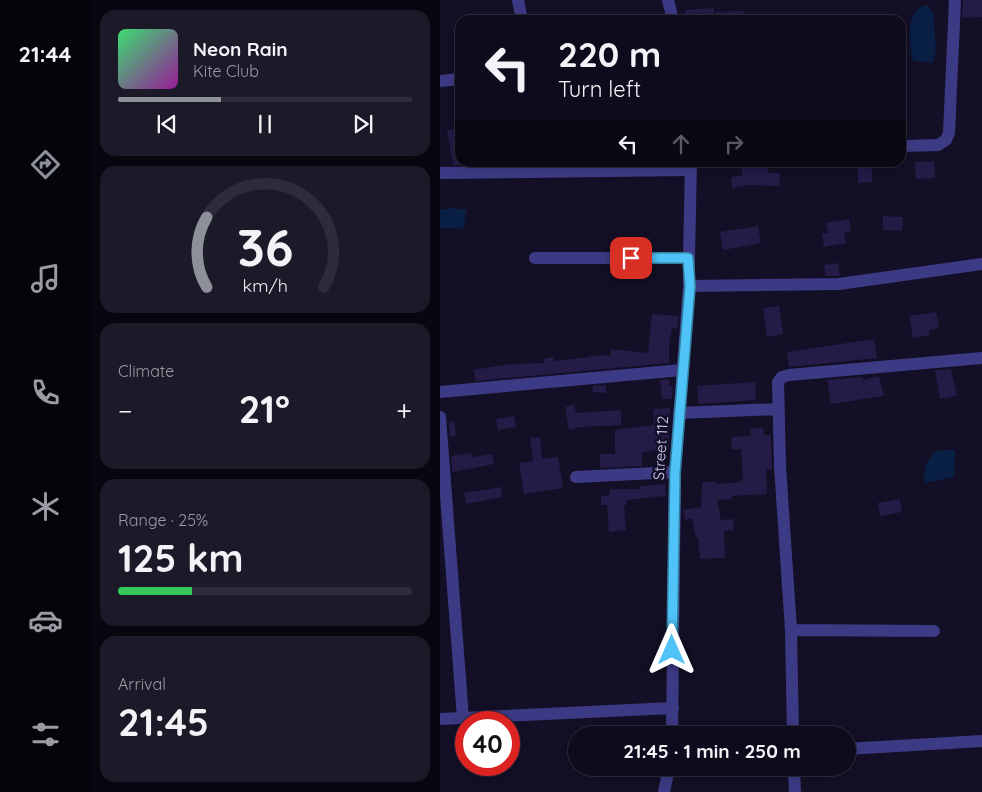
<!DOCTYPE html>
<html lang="en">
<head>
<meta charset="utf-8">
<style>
  body { margin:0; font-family:Quicksand,sans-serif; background:#1c1929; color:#f1f3f6; height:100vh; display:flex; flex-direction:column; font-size:19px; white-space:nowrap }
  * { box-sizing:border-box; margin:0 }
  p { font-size:16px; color:#9b9ba3 }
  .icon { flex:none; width:28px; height:28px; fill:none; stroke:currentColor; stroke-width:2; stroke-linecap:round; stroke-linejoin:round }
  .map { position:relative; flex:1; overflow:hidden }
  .sheet { display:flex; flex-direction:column; gap:10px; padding:10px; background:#08060f; width:350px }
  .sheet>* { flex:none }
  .top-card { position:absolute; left:15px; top:15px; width:451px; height:152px; border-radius:15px; box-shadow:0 2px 12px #0003,0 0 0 1px #2e2b3b; background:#0e0b1c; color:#f1f3f6; overflow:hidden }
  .speed { position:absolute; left:15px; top:711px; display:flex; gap:10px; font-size:25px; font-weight:700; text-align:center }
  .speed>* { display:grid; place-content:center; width:65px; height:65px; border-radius:50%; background:#0e0b1c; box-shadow:0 2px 12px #0003,0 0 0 1px #2e2b3b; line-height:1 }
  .speed .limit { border:8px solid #d22; background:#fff; color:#111 }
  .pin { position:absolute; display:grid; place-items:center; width:42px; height:42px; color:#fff; margin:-21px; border-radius:10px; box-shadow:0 2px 8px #0006 }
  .me { position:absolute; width:55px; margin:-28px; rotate:0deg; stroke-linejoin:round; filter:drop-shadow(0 0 4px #0008) }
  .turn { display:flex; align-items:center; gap:18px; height:105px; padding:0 20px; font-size:22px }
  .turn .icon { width:65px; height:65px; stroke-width:2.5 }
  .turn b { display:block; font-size:35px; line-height:42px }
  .lanes { display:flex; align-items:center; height:48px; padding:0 20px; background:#0003; justify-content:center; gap:25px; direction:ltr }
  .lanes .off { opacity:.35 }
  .big { font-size:38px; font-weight:800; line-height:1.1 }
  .sheet .tile { flex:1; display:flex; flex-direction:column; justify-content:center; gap:8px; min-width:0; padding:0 18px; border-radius:15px; background:#1c1929 }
  .sheet .dial { align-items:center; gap:0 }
  .dial svg { height:130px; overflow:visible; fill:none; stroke:#2e2b3b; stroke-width:7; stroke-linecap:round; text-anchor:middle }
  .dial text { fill:#f1f3f6; stroke:none }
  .song { display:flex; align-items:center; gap:15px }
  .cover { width:60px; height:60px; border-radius:8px; background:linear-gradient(135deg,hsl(140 70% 55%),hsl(300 70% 35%)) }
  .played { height:5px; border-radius:2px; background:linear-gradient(90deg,#8c9099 35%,#2e2b3b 35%) }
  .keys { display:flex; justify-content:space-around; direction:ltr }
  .heat { display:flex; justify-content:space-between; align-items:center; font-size:28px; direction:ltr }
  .charge { height:8px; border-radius:4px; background:linear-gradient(90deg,#34c759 25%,#2e2b3b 0) }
  .trip { position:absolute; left:128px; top:726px; width:288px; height:50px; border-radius:25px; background:#0e0b1c; box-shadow:0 2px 12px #0003,0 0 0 1px #2e2b3b; font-weight:800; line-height:50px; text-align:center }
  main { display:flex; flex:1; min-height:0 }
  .dock { display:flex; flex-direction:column; width:90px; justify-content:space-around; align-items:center; background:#06040b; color:#9b9ba3 }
  .dock .icon { width:35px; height:35px }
  .dock .on { color:#8c9099 }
  .dock b { font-size:22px; color:#f1f3f6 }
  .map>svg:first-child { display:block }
  .water { fill:#0a1f44 }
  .building { fill:#241b47 }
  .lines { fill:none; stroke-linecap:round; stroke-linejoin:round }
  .minor { stroke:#3d3a85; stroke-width:12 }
  .tertiary { stroke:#3d3a85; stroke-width:12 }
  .route-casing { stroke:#337fa1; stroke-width:12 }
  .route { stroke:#4fc3f7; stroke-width:9 }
  .labels { text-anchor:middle; stroke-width:5; stroke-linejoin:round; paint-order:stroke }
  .street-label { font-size:15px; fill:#d9d4ff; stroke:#130f26 }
</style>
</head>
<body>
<main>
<nav class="dock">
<b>21:44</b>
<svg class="icon on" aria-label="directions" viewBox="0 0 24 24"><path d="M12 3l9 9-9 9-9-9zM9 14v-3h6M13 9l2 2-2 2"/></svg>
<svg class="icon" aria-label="music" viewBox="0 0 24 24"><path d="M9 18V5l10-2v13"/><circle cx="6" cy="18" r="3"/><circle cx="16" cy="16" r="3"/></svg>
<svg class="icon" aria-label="phone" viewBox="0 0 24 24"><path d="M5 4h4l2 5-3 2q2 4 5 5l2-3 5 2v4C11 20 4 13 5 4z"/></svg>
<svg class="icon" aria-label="climate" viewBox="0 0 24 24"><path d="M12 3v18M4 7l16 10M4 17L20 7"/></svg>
<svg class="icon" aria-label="car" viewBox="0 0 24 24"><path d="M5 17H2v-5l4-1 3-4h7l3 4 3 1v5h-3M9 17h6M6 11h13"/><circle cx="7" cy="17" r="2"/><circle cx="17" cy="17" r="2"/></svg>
<svg class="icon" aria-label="filters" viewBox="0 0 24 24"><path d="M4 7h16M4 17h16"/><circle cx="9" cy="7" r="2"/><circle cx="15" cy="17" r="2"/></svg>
</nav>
<section class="sheet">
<div class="tile">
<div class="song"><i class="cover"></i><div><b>Neon Rain</b><p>Kite Club</p></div></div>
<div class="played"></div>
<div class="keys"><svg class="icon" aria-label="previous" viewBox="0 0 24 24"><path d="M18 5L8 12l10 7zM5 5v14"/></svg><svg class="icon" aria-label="pause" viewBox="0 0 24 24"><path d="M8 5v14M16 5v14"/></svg><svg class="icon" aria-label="next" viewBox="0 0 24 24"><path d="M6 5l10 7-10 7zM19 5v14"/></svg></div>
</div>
<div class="tile dial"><svg viewBox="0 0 100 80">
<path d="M14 69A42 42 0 1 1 86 69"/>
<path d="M14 69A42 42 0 0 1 14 26" stroke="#8c9099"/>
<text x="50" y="56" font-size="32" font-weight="700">36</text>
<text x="50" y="72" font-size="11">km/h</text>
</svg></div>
<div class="tile"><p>Climate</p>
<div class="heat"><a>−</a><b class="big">21°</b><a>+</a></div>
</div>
<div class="tile"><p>Range · 25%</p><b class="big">125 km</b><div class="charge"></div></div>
<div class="tile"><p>Arrival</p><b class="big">21:45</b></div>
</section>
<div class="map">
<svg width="542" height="792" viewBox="0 0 542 792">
  <rect width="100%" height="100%" fill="#130f26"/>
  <!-- water -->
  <path class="water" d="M487 5 493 12 496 49 493 63 473 61C469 44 464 10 487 5Z
    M14 208 27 210 23 229 0 228V210Z
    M505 450H515L514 477 486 483C481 472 487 461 494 452Z"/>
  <!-- building -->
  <path class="building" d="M523 0H542V17L522 18Z
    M274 8 275 20H246L245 10Z
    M304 11V20H276V12Z
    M20 128V165H13L7 130Z
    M494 161 495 178 476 179 475 162Z
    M300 162H327L328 173H340L339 186 310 185 292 188 291 177 303 175Z
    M418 162H432V182L418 183Z
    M443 216 463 217 462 231 443 230Z
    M409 219 411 232 404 233 406 243 384 247 382 234 388 233 386 223Z
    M318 226 321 243 283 250 280 232Z
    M398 263 400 276H386L384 265Z
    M339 306 343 334 327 337 323 308Z
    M496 312 499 328 489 330V335L473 338 469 316Z
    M212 314 239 316 237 329 232 328 229 345V363L36 381 33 370 70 364 104 363V359L113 357 114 361 150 357V356L171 355V349L208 353Z
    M434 339 437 358 349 367 347 352Z
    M511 369 517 396 500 399 495 370Z
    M439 376 444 396 391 404 387 380 422 377 423 380Z
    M229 379V387L233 386 232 399H222L220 380Z
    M315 382 316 400 258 404 257 386Z
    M166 385V393L153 392V386Z
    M134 405 136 413 181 410V425L140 427 129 430 125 407Z
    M230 408 229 448 202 452V466L160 468V454H175V430L214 425 213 409Z
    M74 416 76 427 58 430 56 419Z
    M14 421 16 436 10 437 9 422Z
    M323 427 324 435H331L332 469H326L327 494 291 496 292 499 277 500 281 520 293 519 294 530 284 531 285 558 260 559 258 537 256 538 252 518 245 520 243 510 261 507 262 482H277V484L301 482V479L303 478 301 449H292L291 437 311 436 310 429Z
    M100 437 102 459 118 457 123 488 84 494 79 463 93 461 90 438Z
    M31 453 32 457 52 454 54 464 12 472 11 456Z
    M225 484 226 496 187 500V505H184L186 530 169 532 167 505H161V496L170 495V489H200V486Z
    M61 487 62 497 26 504 24 493Z
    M460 499 462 512 440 516 438 503Z"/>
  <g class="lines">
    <!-- minor -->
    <path class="minor" d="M78 0 82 20
      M0 81 20 79
      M461 146 498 145 506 140 509 133 515 0
      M0 173 250 170
      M95 258H249
      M249 286 399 284 542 264
      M0 392 242 370
      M239 413 338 409
      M0 417 23 718
      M136 477 235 472
      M351 630 494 631
      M0 719 233 708
      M353 735 351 630 340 466 338 382 342 377 349 375 542 358
      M406 749 542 741
      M354 768 355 792"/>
    <!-- tertiary -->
    <path class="tertiary" d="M228 0 233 20
      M232 735 235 472 249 286V258L251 162
      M224 792 229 768"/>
  </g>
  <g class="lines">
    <!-- route casing -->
    <g class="route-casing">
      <path id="route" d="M191 258H248L250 286 235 472 232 650"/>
    </g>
    <!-- route -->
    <use href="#route" class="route"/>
  </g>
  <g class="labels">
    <!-- street labels -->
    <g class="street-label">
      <text transform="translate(221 448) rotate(-86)" y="5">Street 112</text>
    </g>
  </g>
</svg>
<div class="speed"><div class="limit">40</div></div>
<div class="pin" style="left:191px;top:258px;background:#d93025"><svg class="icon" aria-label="arrive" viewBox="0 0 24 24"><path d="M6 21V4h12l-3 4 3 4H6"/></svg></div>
<svg class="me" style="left:232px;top:650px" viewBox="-20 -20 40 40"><path d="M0-17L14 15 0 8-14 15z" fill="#4fc3f7" stroke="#fff" stroke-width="4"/></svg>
<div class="trip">21:45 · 1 min · 250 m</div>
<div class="top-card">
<div class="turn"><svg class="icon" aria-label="left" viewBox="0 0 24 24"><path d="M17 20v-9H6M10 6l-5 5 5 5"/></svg><div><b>220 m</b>Turn left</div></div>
<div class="lanes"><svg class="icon" aria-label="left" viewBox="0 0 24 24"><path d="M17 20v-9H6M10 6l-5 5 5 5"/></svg><svg class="icon off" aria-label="ahead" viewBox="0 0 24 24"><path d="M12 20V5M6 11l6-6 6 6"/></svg><svg class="icon off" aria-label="right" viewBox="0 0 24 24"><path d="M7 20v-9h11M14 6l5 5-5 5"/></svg></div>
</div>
</div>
</main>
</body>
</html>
